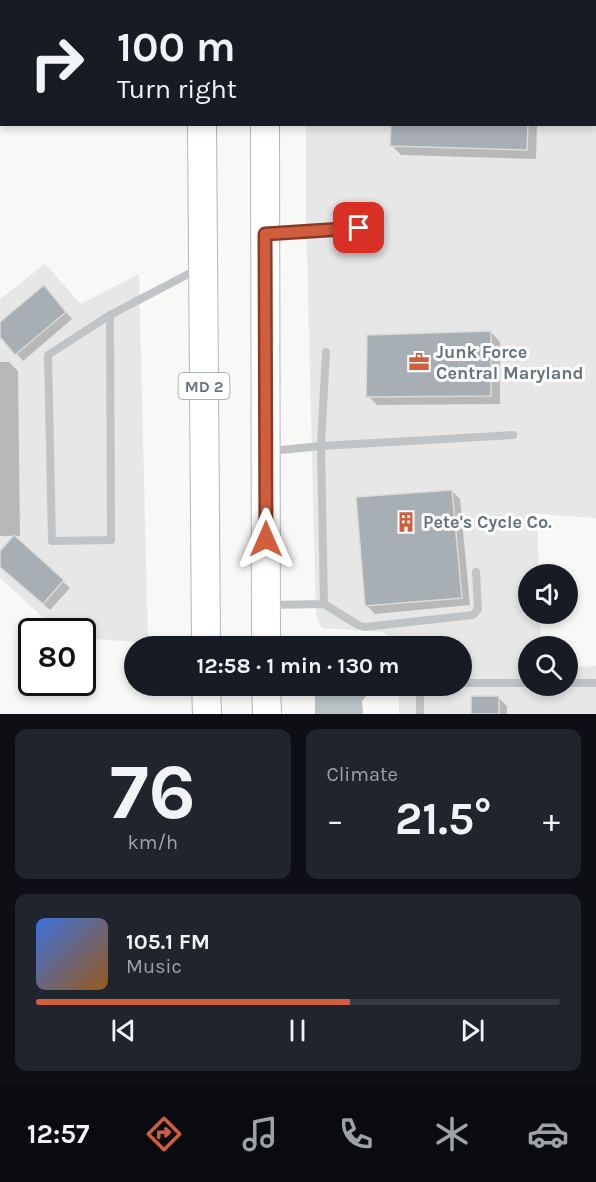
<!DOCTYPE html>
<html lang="en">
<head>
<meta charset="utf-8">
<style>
  body { margin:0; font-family:Karla,sans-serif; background:#20242c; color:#f1f3f6; height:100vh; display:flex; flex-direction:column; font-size:22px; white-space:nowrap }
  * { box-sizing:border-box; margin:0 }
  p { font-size:20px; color:#9ea1a6 }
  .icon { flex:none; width:33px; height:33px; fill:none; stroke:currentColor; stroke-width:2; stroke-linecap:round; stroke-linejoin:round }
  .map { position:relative; height:714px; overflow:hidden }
  .panel { display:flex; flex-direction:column; gap:15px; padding:15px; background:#0d0f14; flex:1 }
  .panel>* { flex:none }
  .hud { position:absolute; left:0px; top:0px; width:597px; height:126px; box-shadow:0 3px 9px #0003; background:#171b24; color:#f1f3f6; overflow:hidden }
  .controls { position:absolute; left:518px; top:564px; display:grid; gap:12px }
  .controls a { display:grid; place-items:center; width:60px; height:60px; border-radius:50%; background:#171b24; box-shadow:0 3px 9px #0003; font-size:30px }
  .speed { position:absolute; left:18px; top:618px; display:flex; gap:12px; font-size:30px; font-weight:700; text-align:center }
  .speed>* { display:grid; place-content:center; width:78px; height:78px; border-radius:50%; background:#171b24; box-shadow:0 3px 9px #0003; line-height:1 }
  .speed .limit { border:3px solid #111; border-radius:9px; background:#fff; color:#111 }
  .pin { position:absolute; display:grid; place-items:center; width:51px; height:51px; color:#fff; margin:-26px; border-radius:12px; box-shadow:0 3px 9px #0006 }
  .me { position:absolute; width:66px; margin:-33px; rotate:0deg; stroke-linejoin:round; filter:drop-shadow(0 0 4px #0008) }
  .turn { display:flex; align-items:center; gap:21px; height:126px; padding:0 18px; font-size:27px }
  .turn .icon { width:78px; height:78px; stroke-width:2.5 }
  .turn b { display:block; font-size:42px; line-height:51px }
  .big { font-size:45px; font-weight:700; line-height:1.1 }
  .panel .card { flex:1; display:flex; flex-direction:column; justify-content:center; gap:9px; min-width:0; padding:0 21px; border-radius:12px; background:#20242c }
  .panel .dial { align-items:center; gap:0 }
  .dial b { font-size:78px; line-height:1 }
  .song { display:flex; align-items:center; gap:18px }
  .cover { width:72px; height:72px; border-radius:9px; background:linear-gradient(135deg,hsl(220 70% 55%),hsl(30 70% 35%)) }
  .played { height:6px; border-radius:3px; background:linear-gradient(90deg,#d25d3c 60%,#363941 60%) }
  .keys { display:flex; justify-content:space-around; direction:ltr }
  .heat { display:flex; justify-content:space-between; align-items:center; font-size:33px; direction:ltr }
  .panel .tiles { flex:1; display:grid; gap:15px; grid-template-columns:1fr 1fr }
  .card:last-child { grid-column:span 2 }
  .trip { position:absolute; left:124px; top:636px; width:348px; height:60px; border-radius:30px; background:#171b24; box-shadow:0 3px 9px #0003; font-weight:700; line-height:60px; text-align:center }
  .tab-bar { display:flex; height:96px; justify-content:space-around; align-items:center; background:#090b0e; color:#9ea1a6 }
  .tab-bar .icon { width:42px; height:42px }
  .tab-bar .current { color:#d25d3c }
  .tab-bar b { font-size:27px; color:#f1f3f6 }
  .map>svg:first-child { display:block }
  .built { fill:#e6e7e6 }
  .water { fill:#b9c3c6 }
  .shadow { fill:#0003 }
  .building { fill:#a8afb4; stroke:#dadad8; stroke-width:1.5 }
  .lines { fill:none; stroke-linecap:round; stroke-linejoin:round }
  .trunk-casing { stroke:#b3b7ba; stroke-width:30 }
  .service { stroke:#c0c4c7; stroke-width:8 }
  .trunk { stroke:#fff; stroke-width:28 }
  .route-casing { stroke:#883c27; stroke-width:15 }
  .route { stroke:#d25d3c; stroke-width:10 }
  .labels { text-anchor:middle; stroke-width:6; stroke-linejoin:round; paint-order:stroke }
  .shield { fill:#fff; stroke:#949ea5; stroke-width:1.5 }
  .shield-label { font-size:16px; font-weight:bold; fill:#66747e }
  .poi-label { font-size:18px; font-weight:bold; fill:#66747e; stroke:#fff; text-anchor:start }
</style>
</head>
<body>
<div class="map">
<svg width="596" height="714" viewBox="0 0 596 714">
  <rect width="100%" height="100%" fill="#f8f8f6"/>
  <!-- built -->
  <path class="built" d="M0 0H157L2 2 1 44Z
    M307 0H596V518L537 514 539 574H528V614H540L541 646H528V686H567V668L596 666V714H399V686H462V646H398V643L383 632 322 628 316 616 306 212V125L596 124V2Z
    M45 264 81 304 139 274 148 643 83 638 82 632 58 631 0 578V299Z"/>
  <!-- water -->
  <path class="water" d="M315 686H375L362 701 363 714H315Z"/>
  <!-- shadow -->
  <path class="shadow" d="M13 0H25L27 2H12Z
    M395 0H539L395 2Z
    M2 21V37L0 36Z
    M392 124H537L536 159 401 155 392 146Z
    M50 294 72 319 23 361 0 334V324Z
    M491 332 500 342V404L377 405 368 396Z
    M0 362H9L18 371 20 536H0Z
    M452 491 460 499 470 605 375 614 367 606Z
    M14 537 70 588 50 610 0 566V554Z
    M498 697 507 706V714H473Z"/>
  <!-- building -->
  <path class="building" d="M391 124H528L527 150 390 146Z
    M44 285 66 312 15 355 0 337V322Z
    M491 331V396L366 397 367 335Z
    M452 490 462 598 365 606 356 497Z
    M14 535 64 580 43 604 0 567V551Z
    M471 696H499V714H471Z"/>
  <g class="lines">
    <!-- trunk casing -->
    <g class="trunk-casing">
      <path id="trunk" d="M202 0V2
        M265 2V0
        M202 124 206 646
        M265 124 266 646
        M206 686 207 714
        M266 686 267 714"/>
    </g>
    <!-- service -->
    <path class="service" d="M83 0 84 2
      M269 234 359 228
      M110 315 111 540 52 541 48 355 110 315 198 269
      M271 451 321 446 513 435
      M324 604 321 446 326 352
      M269 605 324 604 358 625 365 627 473 615 478 609 476 572
      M462 683H528
      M567 683H596
      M420 714V686"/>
    <!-- trunk -->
    <use href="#trunk" class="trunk"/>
  </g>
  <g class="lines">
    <!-- route casing -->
    <g class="route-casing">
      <path id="route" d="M266 539 265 234 359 228"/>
    </g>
    <!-- route -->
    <use href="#route" class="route"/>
  </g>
  <!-- icons -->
  <defs>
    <g id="office-bare" transform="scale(1.62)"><path d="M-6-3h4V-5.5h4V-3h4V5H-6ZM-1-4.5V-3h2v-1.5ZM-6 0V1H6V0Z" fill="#d25d3c" stroke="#fff" stroke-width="2.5" paint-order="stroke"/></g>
    <g id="building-bare" transform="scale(1.62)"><path d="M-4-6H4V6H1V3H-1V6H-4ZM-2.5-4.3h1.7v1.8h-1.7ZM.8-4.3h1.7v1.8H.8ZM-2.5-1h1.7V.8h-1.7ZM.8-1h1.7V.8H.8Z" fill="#d25d3c" stroke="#fff" stroke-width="2.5" paint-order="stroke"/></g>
  </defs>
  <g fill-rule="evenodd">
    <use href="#office-bare" x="419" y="362"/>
    <use href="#building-bare" x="406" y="522"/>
  </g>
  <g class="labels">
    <!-- shield labels -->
    <rect class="shield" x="178.5" y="373" width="51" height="26" rx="4.5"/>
    <g class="shield-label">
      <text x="204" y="392">MD 2</text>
    </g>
    <!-- poi labels -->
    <g class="poi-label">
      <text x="436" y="358">Junk Force<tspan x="436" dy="21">Central Maryland</tspan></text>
      <text x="423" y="528">Pete's Cycle Co.</text>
    </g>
  </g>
</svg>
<div class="controls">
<a><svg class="icon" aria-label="sound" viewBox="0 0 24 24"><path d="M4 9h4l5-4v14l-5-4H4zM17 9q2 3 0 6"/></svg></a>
<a><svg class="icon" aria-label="search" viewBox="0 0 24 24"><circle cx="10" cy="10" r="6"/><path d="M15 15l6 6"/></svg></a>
</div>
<div class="speed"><div class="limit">80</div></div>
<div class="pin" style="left:359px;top:228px;background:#d93025"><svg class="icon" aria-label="arrive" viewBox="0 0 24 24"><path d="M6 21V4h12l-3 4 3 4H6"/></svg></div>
<svg class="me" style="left:266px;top:539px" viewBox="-20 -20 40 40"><path d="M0-17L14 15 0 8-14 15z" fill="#d25d3c" stroke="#fff" stroke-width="4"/></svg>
<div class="trip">12:58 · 1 min · 130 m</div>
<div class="hud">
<div class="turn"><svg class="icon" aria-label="right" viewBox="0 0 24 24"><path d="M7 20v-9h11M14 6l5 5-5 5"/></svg><div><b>100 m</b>Turn right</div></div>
</div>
</div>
<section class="panel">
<div class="tiles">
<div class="card dial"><b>76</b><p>km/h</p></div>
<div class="card"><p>Climate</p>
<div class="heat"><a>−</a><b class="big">21.5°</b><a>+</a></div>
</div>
<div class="card">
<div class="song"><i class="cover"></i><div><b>105.1 FM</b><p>Music</p></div></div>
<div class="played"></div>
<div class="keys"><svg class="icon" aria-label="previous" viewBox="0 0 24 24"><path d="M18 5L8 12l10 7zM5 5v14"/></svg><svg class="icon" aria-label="pause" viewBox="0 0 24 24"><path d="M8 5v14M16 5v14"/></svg><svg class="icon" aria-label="next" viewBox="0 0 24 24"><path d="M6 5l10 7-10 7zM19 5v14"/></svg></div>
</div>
</div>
</section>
<nav class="tab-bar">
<b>12:57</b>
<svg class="icon current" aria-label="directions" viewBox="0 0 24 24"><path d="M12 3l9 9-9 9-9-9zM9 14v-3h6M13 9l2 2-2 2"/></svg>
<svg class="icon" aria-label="music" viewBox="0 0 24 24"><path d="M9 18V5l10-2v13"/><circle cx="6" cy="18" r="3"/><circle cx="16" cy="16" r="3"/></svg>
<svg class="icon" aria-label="phone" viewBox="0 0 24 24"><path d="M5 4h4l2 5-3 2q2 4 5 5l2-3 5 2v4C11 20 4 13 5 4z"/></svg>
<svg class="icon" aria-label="climate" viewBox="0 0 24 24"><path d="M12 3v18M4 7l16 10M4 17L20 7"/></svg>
<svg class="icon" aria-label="car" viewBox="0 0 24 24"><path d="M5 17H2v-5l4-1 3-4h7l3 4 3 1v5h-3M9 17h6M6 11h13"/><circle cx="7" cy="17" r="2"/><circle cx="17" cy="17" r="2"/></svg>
</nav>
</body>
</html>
